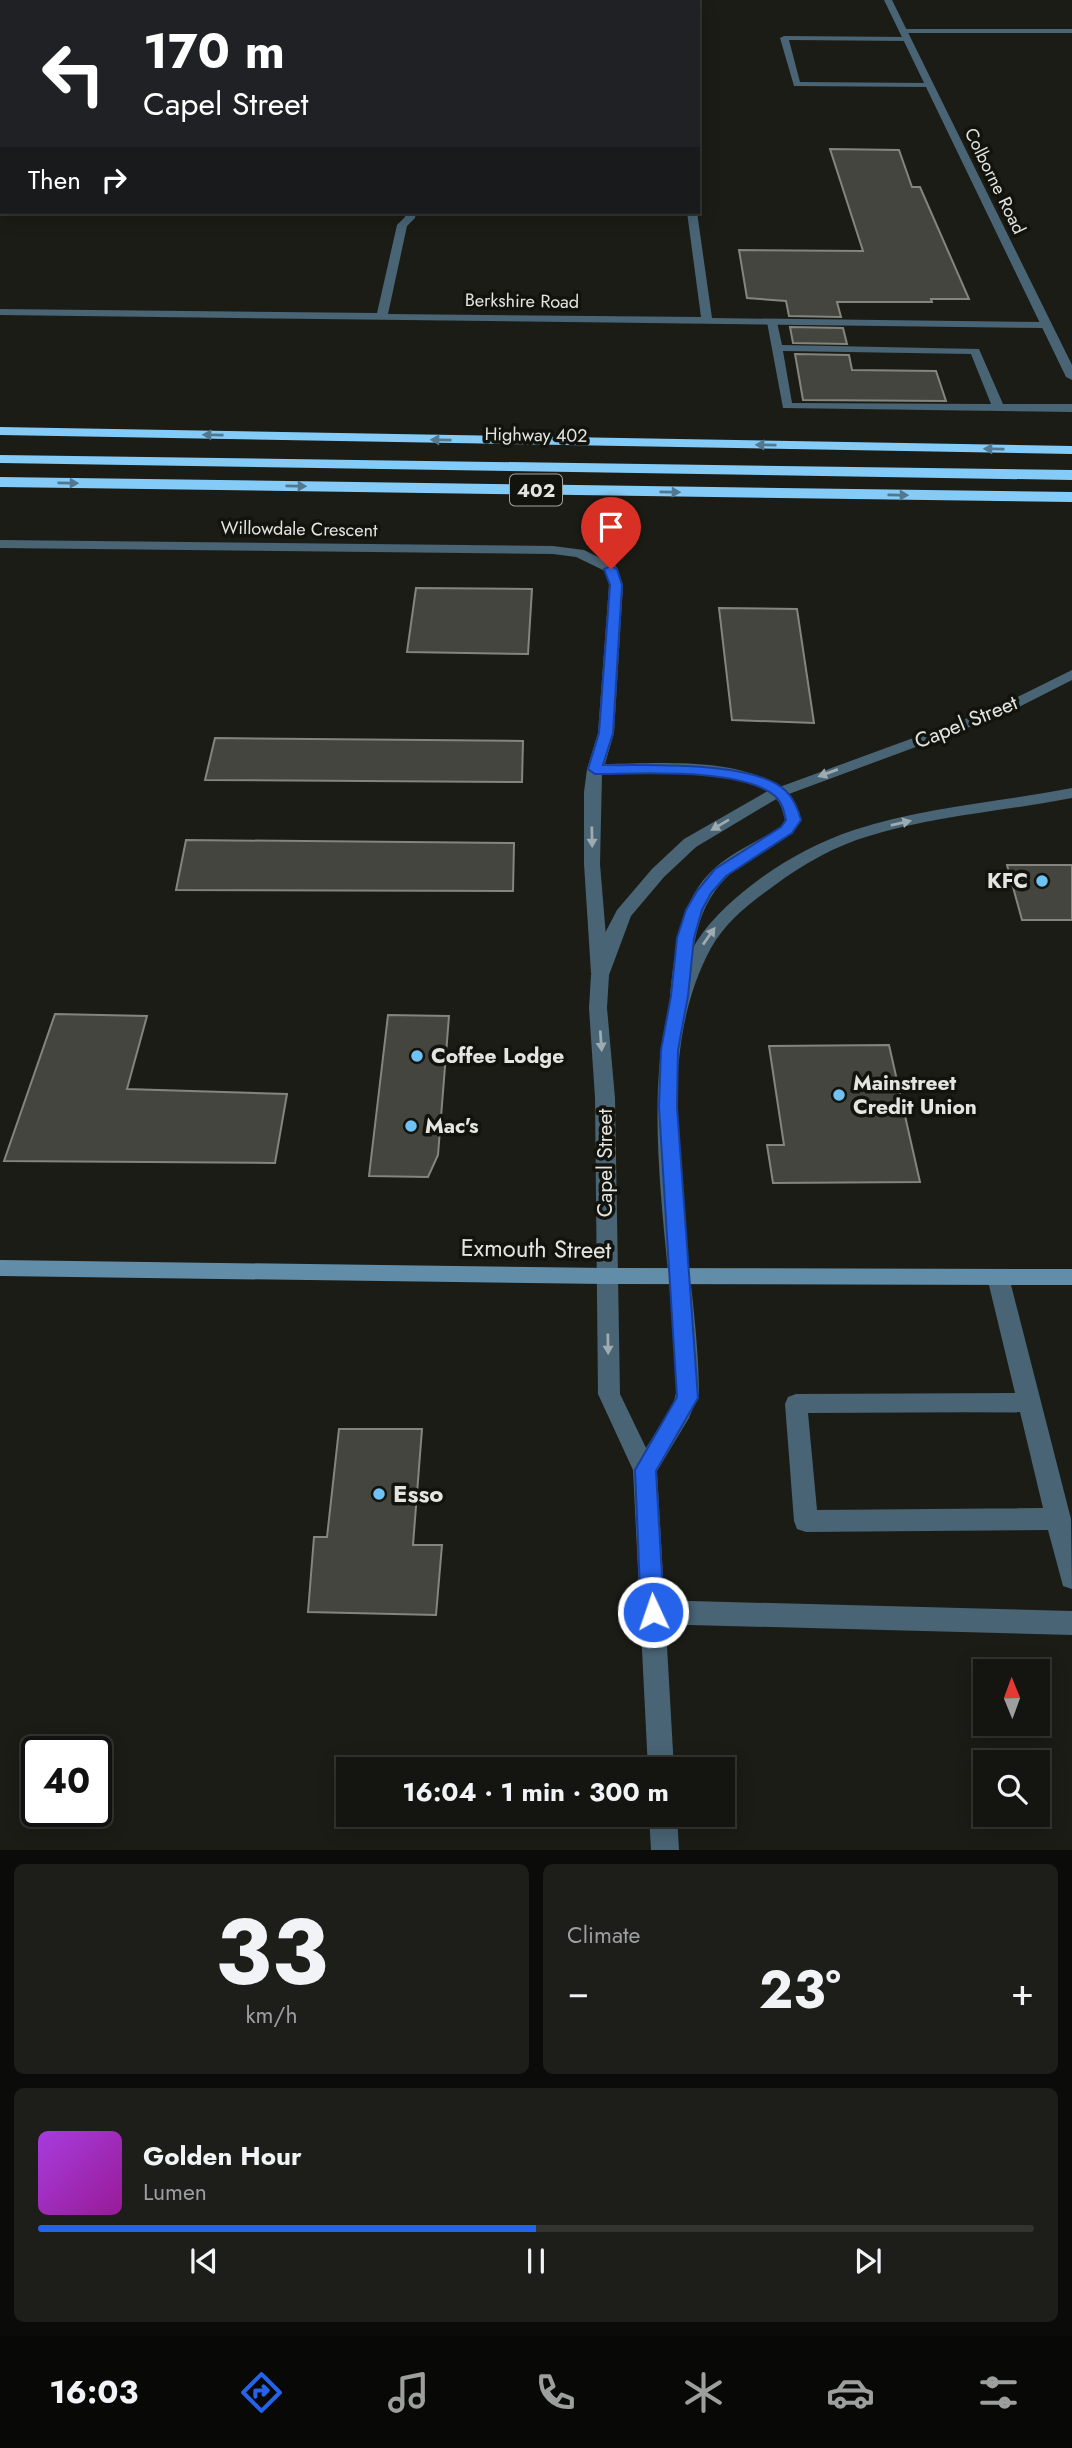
<!DOCTYPE html>
<html lang="en">
<head>
<meta charset="utf-8">
<style>
  body { margin:0; font-family:Jost,sans-serif; background:#1d1e19; color:#f1f3f6; height:100vh; display:flex; flex-direction:column; font-size:26px; white-space:nowrap }
  * { box-sizing:border-box; margin:0 }
  p { font-size:23px; color:#9d9f9f }
  .icon { flex:none; width:38px; height:38px; fill:none; stroke:currentColor; stroke-width:2; stroke-linecap:round; stroke-linejoin:round }
  .map { position:relative; height:1850px; overflow:hidden }
  .panel { display:flex; flex-direction:column; gap:14px; padding:14px; background:#0b0c09; flex:1 }
  .panel>* { flex:none }
  .hud { position:absolute; left:0px; top:0px; width:700px; height:214px; box-shadow:0 4px 18px #0003,0 0 0 2px #333430; background:#202124; color:#fff; overflow:hidden }
  .needle { width:46px; rotate:359deg }
  .fabs { position:absolute; left:973px; top:1659px; display:grid; gap:14px }
  .fabs a { display:grid; place-items:center; width:77px; height:77px; border-radius:0px; background:#141510; box-shadow:0 4px 18px #0003,0 0 0 2px #333430; font-size:35px }
  .speed { position:absolute; left:21px; top:1736px; display:flex; gap:14px; font-size:35px; font-weight:700; text-align:center }
  .speed>* { display:grid; place-content:center; width:91px; height:91px; border-radius:50%; background:#141510; box-shadow:0 4px 18px #0003,0 0 0 2px #333430; line-height:1 }
  .speed .limit { border:4px solid #111; border-radius:10px; background:#fff; color:#111 }
  .pin { position:absolute; display:grid; place-items:center; width:60px; height:60px; color:#fff; margin:-72px -30px; border-radius:50% 50% 50% 0; rotate:-45deg; box-shadow:0 0 7px #0007 }
  .pin .icon { rotate:45deg }
  .me { position:absolute; width:77px; margin:-38px; rotate:357deg; stroke-linejoin:round; filter:drop-shadow(0 0 5px #0008) }
  .turn { display:flex; align-items:center; gap:24px; height:147px; padding:0 28px; font-size:32px }
  .turn .icon { width:91px; height:91px; stroke-width:2.5 }
  .turn b { display:block; font-size:49px; line-height:60px }
  .then { display:flex; align-items:center; height:66px; padding:0 28px; background:#0003; gap:14px; font-size:26px }
  .big { font-size:52px; font-weight:700; line-height:1.1 }
  .panel .card { flex:1; display:flex; flex-direction:column; justify-content:center; gap:10px; min-width:0; padding:0 24px; border-radius:10px; background:#1d1e19 }
  .panel .dial { align-items:center; gap:0 }
  .dial b { font-size:91px; line-height:1 }
  .song { display:flex; align-items:center; gap:21px }
  .cover { width:84px; height:84px; border-radius:10px; background:linear-gradient(135deg,hsl(280 70% 55%),hsl(300 70% 35%)) }
  .played { height:7px; border-radius:4px; background:linear-gradient(90deg,#2563eb 50%,#333430 50%) }
  .keys { display:flex; justify-content:space-around; direction:ltr }
  .heat { display:flex; justify-content:space-between; align-items:center; font-size:38px; direction:ltr }
  .panel .tiles { flex:1; display:grid; gap:14px; grid-template-columns:1fr 1fr }
  .card:last-child { grid-column:span 2 }
  .trip { position:absolute; left:336px; top:1757px; width:399px; height:70px; border-radius:0px; background:#141510; box-shadow:0 4px 18px #0003,0 0 0 2px #333430; font-weight:700; line-height:70px; text-align:center }
  .tabs { display:flex; height:112px; justify-content:space-around; align-items:center; background:#080806; color:#9d9f9f }
  .tabs .icon { width:49px; height:49px }
  .tabs .on { color:#2563eb }
  .tabs b { font-size:32px; color:#f1f3f6 }
  .map>svg:first-child { display:block }
  .building { fill:#44453f; stroke:#83857e; stroke-width:2 }
  .lines { fill:none; stroke-linecap:round; stroke-linejoin:round }
  .service { fill:#496475; fill-rule:evenodd }
  .minor { fill:#496475; fill-rule:evenodd }
  .tertiary { fill:#496475; fill-rule:evenodd }
  .secondary { fill:#628da9; fill-rule:evenodd }
  .motorway { fill:#85cbf7; fill-rule:evenodd }
  .oneway { fill:#51788e }
  .oneway2 { fill:#9eabb0 }
  .route { fill:#2563eb; stroke:#184099; stroke-width:2 }
  .poi-dot { fill:#6fc2f4; stroke:#12130d; stroke-width:2.5 }
  .labels { text-anchor:middle; stroke-width:7; stroke-linejoin:round; paint-order:stroke }
  .far-street-label { font-size:18px; fill:#e4e5e1; stroke:#12130d }
  .shield { fill:#12130d; stroke:#a5a6a1; stroke-width:2 }
  .shield-label { font-size:19px; font-weight:bold; fill:#e4e5e1 }
  .street-label { font-size:21px; fill:#e4e5e1; stroke:#12130d }
  .poi-label { font-size:21px; font-weight:bold; fill:#e4e5e1; stroke:#12130d; text-anchor:start }
  .near-street-label { font-size:24px; fill:#e4e5e1; stroke:#12130d }
  .near-poi-label { font-size:24px; font-weight:bold; fill:#e4e5e1; stroke:#12130d; text-anchor:start }
</style>
</head>
<body>
<div class="map">
<svg width="1072" height="1850" viewBox="0 0 1072 1850">
  <rect width="100%" height="100%" fill="#1b1c16"/>
  <!-- building -->
  <path class="building" d="M830 149 899 150 912 187H920L969 299H931L932 302H837L841 317 789 316 786 301 747 298 739 250 863 251Z
    M790 327 843 328 847 344 793 343Z
    M795 354 849 355 852 370 936 371 946 401 803 400Z
    M416 588 532 589 528 654 407 652Z
    M719 608 797 609 814 723 732 720Z
    M215 738 523 741 522 782 205 780Z
    M186 840 514 843 513 891 176 890Z
    M1007 865H1072V920H1022Z
    M55 1014 147 1016 127 1089 287 1094 275 1163 4 1161Z
    M388 1015 449 1016 438 1155 428 1177 369 1176Z
    M889 1045 920 1182 773 1183 767 1145H784L769 1046Z
    M339 1429H422L413 1545H442L436 1615 308 1612 314 1537H327Z"/>
  <g class="lines">
    <!-- service -->
    <path class="service" d="M784 36 907 37 911 39 907 41 789 40 800 82 929 83 933 85 929 87 794 86 780 38Z
      M772 319 777 322 782 345 979 349 1003 404H1072V412L783 408 767 322ZM783 351 971 354 991 404 792 403Z
      M998 1269 1006 1271 1009 1277 1071 1519 1072 1589 1063 1586 1048 1530 806 1532 797 1529 794 1521 785 1404 788 1397 796 1394 1015 1393 987 1277 990 1271ZM1020 1412 1043 1508 817 1510 808 1413Z
      M653 1600 1072 1611V1635L653 1624 644 1620 640 1612 644 1604Z"/>
    <!-- minor -->
    <path class="minor" d="M117 0H126L127 2H119Z
      M164 0H177L162 2Z
      M685 0H697L683 2Z
      M904 29H1072V33H901Z
      M0 184H2V190H0Z
      M406 212H416L415 218 407 226 388 314 701 317 687 212H697L712 318 1044 322 1049 325 1044 328 0 315V309L377 313 397 225 405 217Z
      M0 540 553 546 584 550 616 566 623 585 614 733 605 764C659 764 785 751 801 820 789 840 769 847 750 859 696 893 694 938 688 996L685 1000H673L670 996C675 950 679 899 716 867 735 851 760 840 781 827L785 820C783 813 782 806 777 800 749 766 643 774 602 774L600 864 609 973 600 979 594 977 591 973 584 864V792L587 769 598 733 609 585 605 571 576 557 553 554 0 548Z"/>
    <!-- tertiary -->
    <path class="tertiary" d="M884 0H892L1072 365V380L1066 377Z
      M1072 670V680L1005 714 778 798 696 847 664 877 631 916 609 975 607 1008 615 1098 620 1394 646 1448 673 1405 676 1393C677 1261 622 1056 697 941 714 915 737 896 761 878 789 858 821 841 854 830 924 807 1000 802 1072 788V798C1005 811 934 816 869 836 835 846 803 864 775 885 751 902 726 921 711 948 642 1075 698 1254 699 1393L689 1418 657 1471 674 1769H648L633 1470 598 1394 595 1098 589 1008 591 975 604 935 617 910 652 869 684 839 766 792 995 708Z
      M649 1815H677L679 1850H651Z"/>
    <!-- secondary -->
    <path class="secondary" d="M0 1260 606 1268 1072 1269V1285L606 1284 0 1276Z"/>
    <!-- motorway -->
    <path class="motorway" d="M0 427 1072 446V454L0 435Z
      M0 455 1072 470V480L0 463Z
      M0 477 1072 492V502L0 487Z"/>
  </g>
  <!-- one-way arrows -->
  <defs><path id="oneway-solid" d="M-6-.8H1V-3.2L6.5 0L1 3.2V.8H-6Z" transform="scale(1.75)"/></defs>
  <g class="oneway">
    <use href="#oneway-solid" transform="translate(213 435) rotate(-179)"/>
    <use href="#oneway-solid" transform="translate(441 440) rotate(-179)"/>
    <use href="#oneway-solid" transform="translate(766 445) rotate(-179)"/>
    <use href="#oneway-solid" transform="translate(994 449) rotate(-179)"/>
    <use href="#oneway-solid" transform="translate(68 483) rotate(1)"/>
    <use href="#oneway-solid" transform="translate(296 486) rotate(1)"/>
    <use href="#oneway-solid" transform="translate(670 492) rotate(1)"/>
    <use href="#oneway-solid" transform="translate(898 495) rotate(1)"/>
  </g>
  <g class="oneway2">
    <use href="#oneway-solid" transform="translate(828 773) rotate(160)"/>
    <use href="#oneway-solid" transform="translate(901 823) rotate(-13)"/>
    <use href="#oneway-solid" transform="translate(720 825) rotate(149)"/>
    <use href="#oneway-solid" transform="translate(592 837) rotate(89)"/>
    <use href="#oneway-solid" transform="translate(709 936) rotate(-55)"/>
    <use href="#oneway-solid" transform="translate(601 1041) rotate(86)"/>
    <use href="#oneway-solid" transform="translate(608 1344) rotate(89)"/>
  </g>
  <!-- route -->
  <path class="route" d="M611 566 617 569 622 585 613 733 603 765C647 766 754 760 786 791 794 799 798 809 801 820L792 833 726 876 711 893 702 910 694 938 688 996 678 1050 677 1107 698 1398 656 1471 664 1612 661 1619 653 1622 645 1619 641 1612 635 1470 677 1397 659 1107 661 1050 671 996 677 938 686 910 697 891 715 869 781 827 786 820C784 811 782 802 775 796 741 767 639 774 595 774L588 769 599 733 610 585 604 569Z"/>
  <!-- markers -->
  <g class="poi-dot">
    <circle cx="1042" cy="881" r="7"/>
    <circle cx="417" cy="1056" r="7"/>
    <circle cx="839" cy="1095" r="7"/>
    <circle cx="411" cy="1126" r="7"/>
    <circle cx="379" cy="1494" r="7"/>
  </g>
  <g class="labels">
    <!-- far-street labels -->
    <g class="far-street-label">
      <text transform="translate(995 181) rotate(64)" y="6">Colborne Road</text>
      <text transform="translate(522 301) rotate(1)" y="6">Berkshire Road</text>
      <text transform="translate(536 435) rotate(1)" y="6">Highway 402</text>
      <text transform="translate(299 529) rotate(1)" y="6">Willowdale Crescent</text>
    </g>
    <!-- shield labels -->
    <rect class="shield" x="510" y="474.5" width="52" height="31" rx="5"/>
    <g class="shield-label">
      <text x="536" y="497">402</text>
    </g>
    <!-- street labels -->
    <g class="street-label">
      <text transform="translate(966 722) rotate(-22)" y="7">Capel Street</text>
      <text transform="translate(605 1163) rotate(-90)" y="7">Capel Street</text>
    </g>
    <!-- poi labels -->
    <g class="poi-label">
      <text x="1028" y="888" text-anchor="end">KFC</text>
      <text x="431" y="1063">Coffee Lodge</text>
      <text x="853" y="1090">Mainstreet<tspan x="853" dy="24">Credit Union</tspan></text>
      <text x="425" y="1133">Mac's</text>
    </g>
    <!-- near-street labels -->
    <g class="near-street-label">
      <text transform="translate(536 1249) rotate(1)" y="8">Exmouth Street</text>
    </g>
    <!-- near-poi labels -->
    <g class="near-poi-label">
      <text x="393" y="1502">Esso</text>
    </g>
  </g>
</svg>
<div class="fabs">
<a><svg class="needle" viewBox="-14 -14 28 28"><path d="M0-13l5 13h-10z" fill="#e53935"/><path d="M0 13l5-13h-10z" fill="#9d9f9f"/></svg></a>
<a><svg class="icon" aria-label="search" viewBox="0 0 24 24"><circle cx="10" cy="10" r="6"/><path d="M15 15l6 6"/></svg></a>
</div>
<div class="speed"><div class="limit">40</div></div>
<div class="pin" style="left:611px;top:569px;background:#d93025"><svg class="icon" aria-label="arrive" viewBox="0 0 24 24"><path d="M6 21V4h12l-3 4 3 4H6"/></svg></div>
<svg class="me" style="left:653px;top:1612px" viewBox="-20 -20 40 40"><circle r="17" fill="#2563eb" stroke="#fff" stroke-width="3"/><path d="M0-11L8 9 0 5-8 9z" fill="#fff"/></svg>
<div class="trip">16:04 · 1 min · 300 m</div>
<div class="hud">
<div class="turn"><svg class="icon" aria-label="left" viewBox="0 0 24 24"><path d="M17 20v-9H6M10 6l-5 5 5 5"/></svg><div><b>170 m</b>Capel Street</div></div>
<div class="then">Then<svg class="icon" aria-label="right" viewBox="0 0 24 24"><path d="M7 20v-9h11M14 6l5 5-5 5"/></svg></div>
</div>
</div>
<section class="panel">
<div class="tiles">
<div class="card dial"><b>33</b><p>km/h</p></div>
<div class="card"><p>Climate</p>
<div class="heat"><a>−</a><b class="big">23°</b><a>+</a></div>
</div>
<div class="card">
<div class="song"><i class="cover"></i><div><b>Golden Hour</b><p>Lumen</p></div></div>
<div class="played"></div>
<div class="keys"><svg class="icon" aria-label="previous" viewBox="0 0 24 24"><path d="M18 5L8 12l10 7zM5 5v14"/></svg><svg class="icon" aria-label="pause" viewBox="0 0 24 24"><path d="M8 5v14M16 5v14"/></svg><svg class="icon" aria-label="next" viewBox="0 0 24 24"><path d="M6 5l10 7-10 7zM19 5v14"/></svg></div>
</div>
</div>
</section>
<nav class="tabs">
<b>16:03</b>
<svg class="icon on" aria-label="directions" viewBox="0 0 24 24"><path d="M12 3l9 9-9 9-9-9zM9 14v-3h6M13 9l2 2-2 2"/></svg>
<svg class="icon" aria-label="music" viewBox="0 0 24 24"><path d="M9 18V5l10-2v13"/><circle cx="6" cy="18" r="3"/><circle cx="16" cy="16" r="3"/></svg>
<svg class="icon" aria-label="phone" viewBox="0 0 24 24"><path d="M5 4h4l2 5-3 2q2 4 5 5l2-3 5 2v4C11 20 4 13 5 4z"/></svg>
<svg class="icon" aria-label="climate" viewBox="0 0 24 24"><path d="M12 3v18M4 7l16 10M4 17L20 7"/></svg>
<svg class="icon" aria-label="car" viewBox="0 0 24 24"><path d="M5 17H2v-5l4-1 3-4h7l3 4 3 1v5h-3M9 17h6M6 11h13"/><circle cx="7" cy="17" r="2"/><circle cx="17" cy="17" r="2"/></svg>
<svg class="icon" aria-label="filters" viewBox="0 0 24 24"><path d="M4 7h16M4 17h16"/><circle cx="9" cy="7" r="2"/><circle cx="15" cy="17" r="2"/></svg>
</nav>
</body>
</html>
